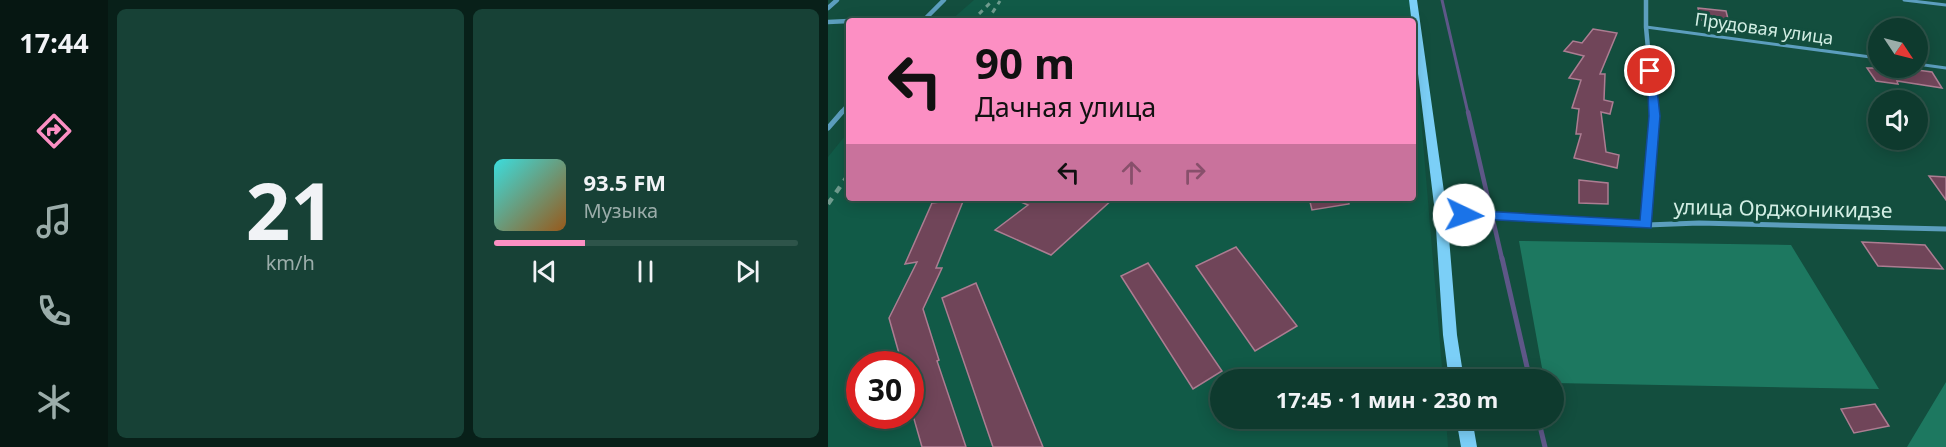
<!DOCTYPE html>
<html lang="ru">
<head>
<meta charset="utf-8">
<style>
  body { margin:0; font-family:"Noto Sans",sans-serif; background:#174136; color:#f1f3f6; height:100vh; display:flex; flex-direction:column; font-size:22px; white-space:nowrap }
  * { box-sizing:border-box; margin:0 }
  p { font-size:20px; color:#9badaa }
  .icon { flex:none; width:33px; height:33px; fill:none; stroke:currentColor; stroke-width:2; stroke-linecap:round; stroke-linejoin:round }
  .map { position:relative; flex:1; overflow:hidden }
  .drawer { display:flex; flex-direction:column; gap:9px; padding:9px; background:#082019; width:720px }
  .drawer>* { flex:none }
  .top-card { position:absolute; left:18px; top:18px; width:570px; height:183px; border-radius:6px; box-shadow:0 3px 15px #0003,0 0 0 2px #2e544a; background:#fc8fc3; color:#111; overflow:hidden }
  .needle { width:39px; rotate:125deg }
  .tools { position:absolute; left:1040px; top:18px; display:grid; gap:12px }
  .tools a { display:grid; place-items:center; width:60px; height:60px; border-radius:50%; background:#0e3a2e; box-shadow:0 3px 15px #0003,0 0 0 2px #2e544a; font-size:30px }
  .speed { position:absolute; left:18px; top:351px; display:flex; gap:12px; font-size:30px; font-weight:700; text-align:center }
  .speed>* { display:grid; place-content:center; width:78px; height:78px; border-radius:50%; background:#0e3a2e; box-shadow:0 3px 15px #0003,0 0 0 2px #2e544a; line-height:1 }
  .speed .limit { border:9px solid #d22; background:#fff; color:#111 }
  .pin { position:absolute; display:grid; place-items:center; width:51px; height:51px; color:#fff; margin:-26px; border:3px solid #fff; border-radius:50%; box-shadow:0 2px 6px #0007 }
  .me { position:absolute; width:66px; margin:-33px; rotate:93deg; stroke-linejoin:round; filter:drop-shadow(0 0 4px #0008) }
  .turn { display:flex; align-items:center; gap:21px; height:126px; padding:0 30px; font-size:27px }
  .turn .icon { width:78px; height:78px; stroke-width:2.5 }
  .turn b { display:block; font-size:42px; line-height:51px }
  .lanes { display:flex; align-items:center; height:57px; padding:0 30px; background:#0003; justify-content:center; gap:30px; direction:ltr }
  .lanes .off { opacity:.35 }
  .drawer .widget { flex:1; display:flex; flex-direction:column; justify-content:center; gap:9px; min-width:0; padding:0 21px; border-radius:9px; background:#174136 }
  .drawer .dial { align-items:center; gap:0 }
  .dial b { font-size:78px; line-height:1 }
  .song { display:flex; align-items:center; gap:18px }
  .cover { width:72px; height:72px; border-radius:9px; background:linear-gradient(135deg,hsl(180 70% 55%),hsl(30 70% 35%)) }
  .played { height:6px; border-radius:3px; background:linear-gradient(90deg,#fc8fc3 30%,#2e544a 30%) }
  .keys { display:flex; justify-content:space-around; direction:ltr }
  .drawer .tiles { flex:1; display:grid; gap:9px; grid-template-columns:repeat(2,1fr) }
  .trip { position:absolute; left:382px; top:369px; width:354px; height:60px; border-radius:30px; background:#0e3a2e; box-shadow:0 3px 15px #0003,0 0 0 2px #2e544a; font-weight:700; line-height:60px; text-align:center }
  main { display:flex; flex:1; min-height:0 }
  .tabs { display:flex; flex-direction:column; width:108px; justify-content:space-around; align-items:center; background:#061712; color:#9badaa }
  .tabs .icon { width:42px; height:42px }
  .tabs .current { color:#fc8fc3 }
  .tabs b { font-size:27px; color:#f1f3f6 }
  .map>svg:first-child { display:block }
  .built { fill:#115a47; fill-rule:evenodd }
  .green { fill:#1d7860 }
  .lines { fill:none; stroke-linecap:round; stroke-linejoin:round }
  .stream-far2 { stroke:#5e5788; stroke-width:3 }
  .stream-far1 { stroke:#5e5788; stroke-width:4.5 }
  .stream { stroke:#5e5788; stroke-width:5 }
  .building { fill:#704559; stroke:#ac7d92; stroke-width:1.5 }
  .service { stroke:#5c9ebe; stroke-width:3 }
  .minor-far1 { stroke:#5c9ebe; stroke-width:4.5 }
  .minor { stroke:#5c9ebe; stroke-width:5 }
  .secondary { fill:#7bcff7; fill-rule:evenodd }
  .rail-far1 { stroke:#709c8f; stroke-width:3; stroke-dasharray:5 5; stroke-linecap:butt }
  .rail { stroke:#709c8f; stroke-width:4.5; stroke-dasharray:7 7; stroke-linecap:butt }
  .route { fill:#1a73e8; stroke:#114b97; stroke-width:1.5 }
  .labels { text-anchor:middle; stroke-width:6; stroke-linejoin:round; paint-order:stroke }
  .far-street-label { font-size:18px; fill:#d2eee4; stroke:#134e3e }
  .street-label { font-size:21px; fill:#d2eee4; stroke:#134e3e }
</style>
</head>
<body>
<main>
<nav class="tabs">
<b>17:44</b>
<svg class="icon current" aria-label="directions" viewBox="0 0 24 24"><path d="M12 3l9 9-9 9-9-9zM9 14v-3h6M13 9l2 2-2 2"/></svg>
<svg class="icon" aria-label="music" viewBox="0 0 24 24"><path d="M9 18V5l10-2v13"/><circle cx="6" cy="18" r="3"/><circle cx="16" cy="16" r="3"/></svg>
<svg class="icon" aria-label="phone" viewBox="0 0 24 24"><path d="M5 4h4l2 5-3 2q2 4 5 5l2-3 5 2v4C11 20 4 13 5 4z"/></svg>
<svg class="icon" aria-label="climate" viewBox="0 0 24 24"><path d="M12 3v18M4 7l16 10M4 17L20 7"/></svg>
</nav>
<section class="drawer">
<div class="tiles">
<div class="widget dial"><b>21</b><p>km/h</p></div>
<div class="widget">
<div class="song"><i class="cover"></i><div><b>93.5 FM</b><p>Музыка</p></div></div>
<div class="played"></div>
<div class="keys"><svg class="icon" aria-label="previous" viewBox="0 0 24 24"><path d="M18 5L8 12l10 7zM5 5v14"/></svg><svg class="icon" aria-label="pause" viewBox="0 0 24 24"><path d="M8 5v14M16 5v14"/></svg><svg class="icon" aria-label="next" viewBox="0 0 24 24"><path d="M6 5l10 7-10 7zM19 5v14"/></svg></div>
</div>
</div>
</section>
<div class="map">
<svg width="1118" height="447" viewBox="0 0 1118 447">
  <rect width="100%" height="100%" fill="#134e3e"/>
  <!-- built -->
  <path class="built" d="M146 0H583L615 379 393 380V418L618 419 620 447H0V157L21 131V198H585V21H122ZM32 364H82V416H32Z"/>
  <!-- green -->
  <path class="green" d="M691 241 963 245 1051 389 726 383V380L716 379Z
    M1118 382V447H1079Z"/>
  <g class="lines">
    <!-- stream-far2 -->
    <path class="stream-far2" d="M614 0 640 113"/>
    <!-- stream-far1 -->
    <path class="stream-far1" d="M640 112 674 259"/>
    <!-- stream -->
    <path class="stream" d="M674 258 702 380
      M710 418 717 447"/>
  </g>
  <!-- building -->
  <path class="building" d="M870 8 898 11 901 23 872 20Z
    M765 29 789 33 772 74H777L776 100 785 102 782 114 773 112 778 152 791 155 789 168 746 158 753 134H748L751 109 744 108 753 80 741 78 756 56 736 51 745 41 754 43Z
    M1039 68H1074L1104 72 1114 88 1069 81 1070 84 1048 81Z
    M1101 176 1118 177V200Z
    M751 180 780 183V204L751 203Z
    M183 198H286L223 255 167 230 200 205Z
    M481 198H520L521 204 484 210Z
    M136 199 108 268H114L95 309 111 360 109 361 138 447H94L82 405V364H74L61 318 89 262 77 264 104 203Z
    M1034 242 1097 245 1115 269 1050 266Z
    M408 247 469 326 427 351 368 266Z
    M320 263 394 371 365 389 293 276Z
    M148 283 215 447H165L114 298Z
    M1047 404 1061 426 1026 433 1013 409Z"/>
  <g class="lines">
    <!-- service -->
    <path class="service" d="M1076 0 1118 5
      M818 27 1050 58
      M1089 64 1118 68"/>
    <!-- minor-far1 -->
    <path class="minor-far1" d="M818 0V27L826 113
      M0 8 9 0
      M30 21 97 19
      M95 21 116 0
      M0 22 21 21
      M13 113 21 104"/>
    <!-- minor -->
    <path class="minor" d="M0 128 14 112
      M613 213 819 225 871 223 1118 229
      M819 225 826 112"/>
    <!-- secondary -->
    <path class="secondary" d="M581 0H589L619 213 629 335 636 380H621L615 335 607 213Z
      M628 418H644L649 447H633Z"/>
    <!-- rail-far1 -->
    <path class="rail-far1" d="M144 21 165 0
      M159 21 172 1"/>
    <!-- rail -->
    <path class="rail" d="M0 204 21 174"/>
  </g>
  <!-- route -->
  <path class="route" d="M819 69 827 71 832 116 823 228 631 218 629 215 631 211 636 210 812 220 821 116Z"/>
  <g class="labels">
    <!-- far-street labels -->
    <g class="far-street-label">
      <text transform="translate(936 29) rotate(8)" y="6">Прудовая улица</text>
    </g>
    <!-- street labels -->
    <g class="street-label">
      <text transform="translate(955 209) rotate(1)" y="7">улица Орджоникидзе</text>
    </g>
  </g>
</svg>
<div class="tools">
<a><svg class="needle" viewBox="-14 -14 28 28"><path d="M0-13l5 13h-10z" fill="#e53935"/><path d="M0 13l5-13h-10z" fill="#9badaa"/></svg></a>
<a><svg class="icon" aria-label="sound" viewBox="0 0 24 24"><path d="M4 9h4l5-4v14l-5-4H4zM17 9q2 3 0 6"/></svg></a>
</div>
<div class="speed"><div class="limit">30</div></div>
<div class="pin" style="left:822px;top:71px;background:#d93025"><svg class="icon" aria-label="arrive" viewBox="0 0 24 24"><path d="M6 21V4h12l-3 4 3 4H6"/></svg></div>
<svg class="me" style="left:636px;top:215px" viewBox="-20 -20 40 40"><circle r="19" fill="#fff"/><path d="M0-13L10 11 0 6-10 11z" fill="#1a73e8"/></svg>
<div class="trip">17:45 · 1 мин · 230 m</div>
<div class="top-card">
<div class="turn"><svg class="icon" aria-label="left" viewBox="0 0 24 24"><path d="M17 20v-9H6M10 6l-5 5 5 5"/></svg><div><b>90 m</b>Дачная улица</div></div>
<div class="lanes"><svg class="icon" aria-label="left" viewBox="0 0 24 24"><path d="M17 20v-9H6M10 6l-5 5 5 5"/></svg><svg class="icon off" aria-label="ahead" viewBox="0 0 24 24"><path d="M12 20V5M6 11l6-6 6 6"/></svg><svg class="icon off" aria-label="right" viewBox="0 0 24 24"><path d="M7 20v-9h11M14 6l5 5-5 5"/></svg></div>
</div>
</div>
</main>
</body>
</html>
